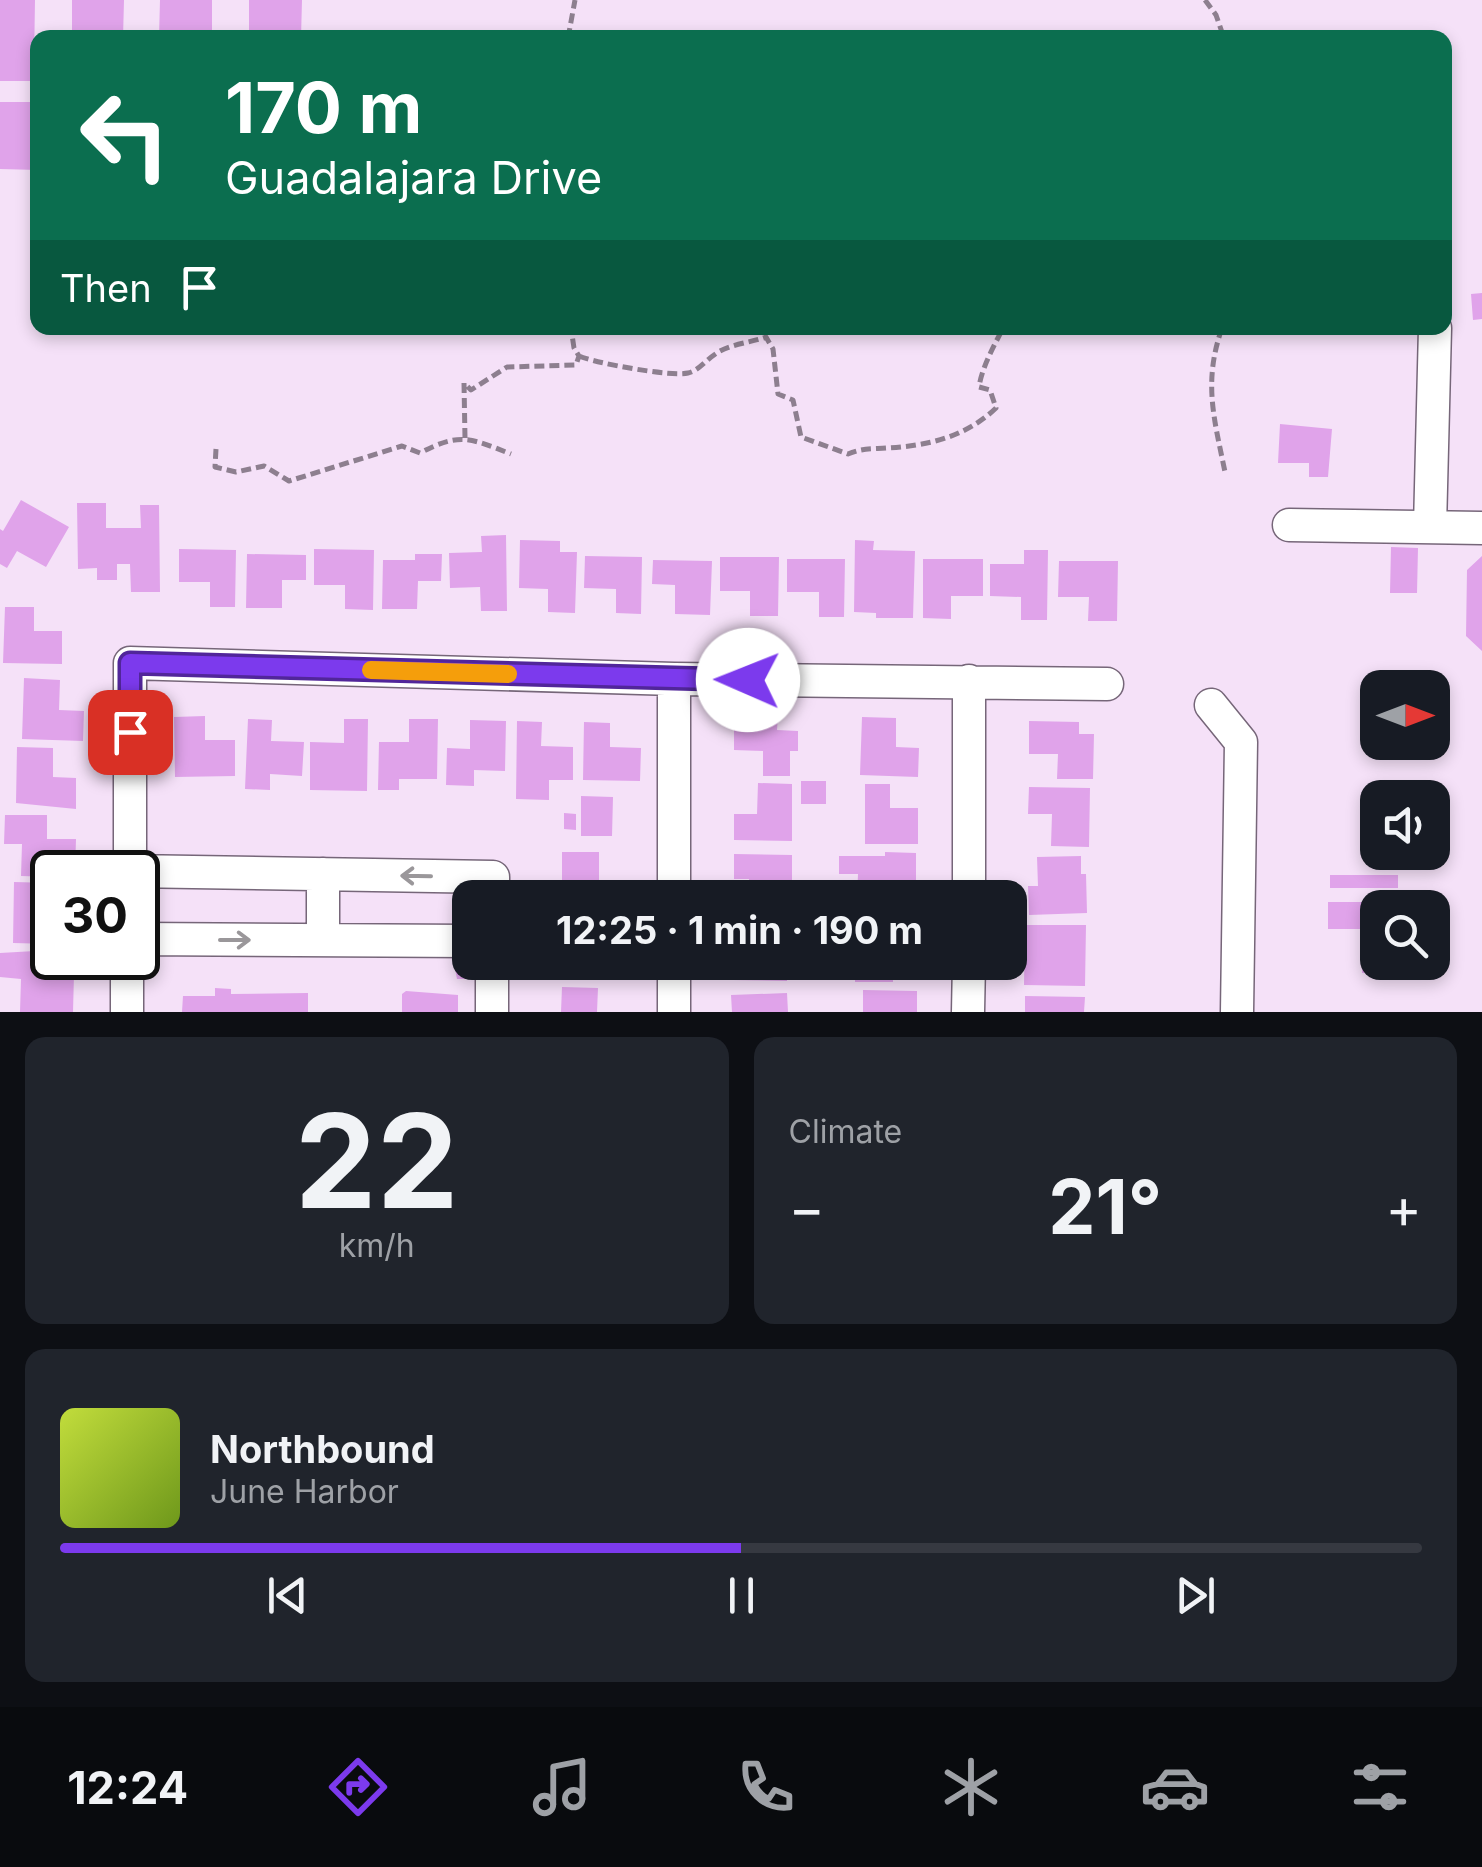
<!DOCTYPE html>
<html lang="en">
<head>
<meta charset="utf-8">
<style>
  body { margin:0; font-family:Inter,sans-serif; background:#20242c; color:#f1f3f6; height:100vh; display:flex; flex-direction:column; font-size:38px; white-space:nowrap }
  * { box-sizing:border-box; margin:0 }
  p { font-size:32px; color:#9ea1a6 }
  .icon { flex:none; width:55px; height:55px; fill:none; stroke:currentColor; stroke-width:2; stroke-linecap:round; stroke-linejoin:round }
  .map { position:relative; height:1012px; overflow:hidden }
  .drawer { display:flex; flex-direction:column; gap:25px; padding:25px; background:#0d0f14; flex:1 }
  .drawer>* { flex:none }
  .top-card { position:absolute; left:30px; top:30px; width:1422px; height:305px; border-radius:20px; box-shadow:0 5px 15px #0003; background:#0b6e4f; color:#fff; overflow:hidden }
  .needle { width:65px; rotate:90deg }
  .tools { position:absolute; left:1360px; top:670px; display:grid; gap:20px }
  .tools a { display:grid; place-items:center; width:90px; height:90px; border-radius:20px; background:#171b24; box-shadow:0 5px 15px #0003; font-size:50px }
  .speed { position:absolute; left:30px; top:850px; display:flex; gap:20px; font-size:50px; font-weight:700; text-align:center }
  .speed>* { display:grid; place-content:center; width:130px; height:130px; border-radius:50%; background:#171b24; box-shadow:0 5px 15px #0003; line-height:1 }
  .speed .limit { border:5px solid #111; border-radius:15px; background:#fff; color:#111 }
  .pin { position:absolute; display:grid; place-items:center; width:85px; height:85px; color:#fff; margin:-42px; border-radius:20px; box-shadow:0 5px 15px #0006 }
  .me { position:absolute; width:110px; margin:-55px; rotate:271deg; stroke-linejoin:round; filter:drop-shadow(0 0 8px #0008) }
  .turn { display:flex; align-items:center; gap:35px; height:210px; padding:0 30px; font-size:45px }
  .turn .icon { width:130px; height:130px; stroke-width:2.5 }
  .turn b { display:block; font-size:70px; line-height:85px }
  .then { display:flex; align-items:center; height:95px; padding:0 30px; background:#0003; gap:20px; font-size:38px }
  .big { font-size:75px; font-weight:700; line-height:1.1 }
  .drawer .card { flex:1; display:flex; flex-direction:column; justify-content:center; gap:15px; min-width:0; padding:0 35px; border-radius:20px; background:#20242c }
  .drawer .dial { align-items:center; gap:0 }
  .dial b { font-size:130px; line-height:1 }
  .song { display:flex; align-items:center; gap:30px }
  .cover { width:120px; height:120px; border-radius:15px; background:linear-gradient(135deg,hsl(70 70% 55%),hsl(80 70% 35%)) }
  .played { height:10px; border-radius:5px; background:linear-gradient(90deg,#7c3aed 50%,#363941 50%) }
  .keys { display:flex; justify-content:space-around; direction:ltr }
  .heat { display:flex; justify-content:space-between; align-items:center; font-size:55px; direction:ltr }
  .drawer .tiles { flex:1; display:grid; gap:25px; grid-template-columns:1fr 1fr }
  .card:last-child { grid-column:span 2 }
  .trip { position:absolute; left:452px; top:880px; width:575px; height:100px; border-radius:20px; background:#171b24; box-shadow:0 5px 15px #0003; font-weight:700; line-height:100px; text-align:center }
  .menu { display:flex; height:160px; justify-content:space-around; align-items:center; background:#090b0e; color:#9ea1a6 }
  .menu .icon { width:70px; height:70px }
  .menu .selected { color:#7c3aed }
  .menu b { font-size:45px; color:#f1f3f6 }
  .map>svg:first-child { display:block }
  .building { fill:#e0a3ea }
  .lines { fill:none; stroke-linecap:round; stroke-linejoin:round }
  .minor-casing { stroke:#766679; stroke-width:35 }
  .path { stroke:#8d7f8f; stroke-width:5; stroke-dasharray:10 5; stroke-linecap:butt }
  .minor { stroke:#fff; stroke-width:32 }
  .oneway { stroke:#9a979a }
  .route-casing { stroke:#51269a; stroke-width:25 }
  .route { stroke:#7c3aed; stroke-width:18 }
  .slow { stroke:#f59e0b; stroke-width:18 }
</style>
</head>
<body>
<div class="map">
<svg width="1482" height="1012" viewBox="0 0 1482 1012">
  <rect width="100%" height="100%" fill="#f5e1f8"/>
  <!-- building -->
  <path class="building" d="M0 0H35L34 63H38V81H0Z
    M72 0H124L123 38H72Z
    M160 0H212V38H159Z
    M249 0H302L301 38H249Z
    M0 102H38V170L0 169Z
    M1482 293V319L1473 320 1471 294Z
    M1280 424 1332 429 1328 477H1309V463H1278Z
    M21 500 69 527 46 567 17 551 7 568 0 564V529L3 531Z
    M77 503H106V528H141L140 505H159L160 592H131L130 564H117V580H97V568L78 569Z
    M506 535 507 611H481L480 587 450 588 449 553 482 552 481 536Z
    M520 540 560 541V552H577L575 613 548 612V589L519 588Z
    M855 540 874 541 873 550 915 551 913 618H876V613L854 612Z
    M1391 547 1418 548 1417 593H1390Z
    M179 549 236 550 235 607H210V582H179Z
    M314 549 374 550 373 610 345 609V585H314Z
    M1024 550H1048L1047 620H1021V597L990 596V564H1024Z
    M247 554 306 555V580H282V608H246Z
    M415 554H442L441 581H418L417 609H382L383 560H415Z
    M585 556 642 557 641 614 616 613V589L584 588Z
    M1482 556V651L1466 636 1467 570Z
    M720 557H779L778 616H750V591H720Z
    M787 559H845L844 617H819V592H787Z
    M923 559H983V596H951V619L923 618Z
    M653 560 712 561 710 615 675 614V585L652 584Z
    M1059 561H1118L1117 621H1088L1089 597H1058Z
    M5 607H34V631H62V664L3 663Z
    M24 678 60 680 59 710 84 711 83 741 22 739Z
    M734 714 778 715 777 730 798 731V751H790V776H763V751L734 750Z
    M205 716V740H235V776L175 777 174 717Z
    M862 717 896 718V747L919 748 918 777 860 775Z
    M248 719 272 720 271 741 304 742 302 776 270 774V790L245 789Z
    M344 719H368L367 791 310 790V742L344 743Z
    M409 719H438L437 779H399V790H378L379 742H409Z
    M470 720 506 721 505 771 474 770V786L446 785 447 748 470 749Z
    M517 721 542 722 541 746 573 747V780H549V800L516 799Z
    M1029 721 1079 722V734H1094L1093 779H1057L1058 754H1029Z
    M584 722 610 723V747L641 748 640 781 583 780Z
    M17 747 53 748V777L76 778V809L16 803Z
    M801 781H826V804H801Z
    M758 783 792 784V841L734 840V814H757Z
    M865 784H890V808H918V844H865Z
    M1029 787 1090 788 1089 847 1051 846 1052 814H1028Z
    M581 796 613 797 612 836H581Z
    M564 813 576 814V830L564 829Z
    M5 815H47V839H76L75 872H52V877L21 876 22 844H4Z
    M562 852H599V886H624V898H562Z
    M885 852 916 853V882L892 881V898H857L858 874H839V856H885Z
    M734 854 792 855V888H801L800 898H749V879H734Z
    M1081 856V874H1086L1087 913 1029 915 1028 886H1038L1037 857Z
    M1330 875H1398V888H1330Z
    M14 882 52 883 51 944 13 943Z
    M1328 902H1398V908H1378V929H1328Z
    M1025 925H1086L1085 986 1024 985Z
    M1363 940H1378V962H1388V974L1362 973Z
    M52 950V958H69L68 969H52V973L74 974 73 1012H20L21 979 0 977V953Z
    M563 962H623V979L563 978Z
    M732 962H787V981L732 980Z
    M855 962H893V982H855Z
    M468 963 467 979H457L454 964Z
    M562 987 598 988 597 1012H561Z
    M215 988 231 989V994L308 993V1012H182L183 996H215Z
    M863 990 917 991V1012H863Z
    M406 991 458 995V1012H402V994Z
    M787 993 788 1012H732L731 995Z
    M1025 996 1085 997 1084 1012H1025Z"/>
  <g class="lines">
    <!-- minor casing -->
    <g class="minor-casing">
      <path id="minor" d="M1289 525 1482 528
        M1430 527 1435 328
        M674 679V898
        M1211 705 1241 742 1237 1012
        M130 871 493 877V898
        M130 872V663L674 679 1107 684
        M323 874V940
        M969 898V681
        M138 939 470 941
        M674 962V1012
        M127 1012V958
        M492 1012V962
        M968 1012 969 962"/>
    </g>
    <!-- path -->
    <path class="path" d="M1205 0 1216 15 1224 38
      M568 38 575 0
      M1222 328C1203 382 1214 418 1225 472
      M579 356C595 363 670 377 688 373 698 371 705 361 714 355 728 344 750 343 766 337L773 349 778 394 793 400 801 437 848 454C862 448 871 449 886 448 927 446 966 437 996 408L990 390 979 387C982 367 994 346 1003 328
      M465 438 464 383 471 390 507 367 576 365 579 356 574 348 571 328
      M216 449 215 467 236 472 264 466 289 481 402 446 420 453C460 432 470 438 511 454"/>
    <!-- minor -->
    <use href="#minor" class="minor"/>
  </g>
  <!-- one-way arrows -->
  <defs><path id="oneway-shaft" d="M-6 0H5M1.5-3L5.5 0L1.5 3" fill="none" stroke-width="1.6" stroke-linecap="round" stroke-linejoin="round" transform="scale(2.5)"/></defs>
  <g class="oneway">
    <use href="#oneway-shaft" transform="translate(416 876) rotate(-179)"/>
    <use href="#oneway-shaft" transform="translate(235 940)"/>
  </g>
  <g class="lines">
    <!-- route casing -->
    <g class="route-casing">
      <path id="route" d="M130 732V663L748 680"/>
    </g>
    <!-- route -->
    <use href="#route" class="route"/>
    <!-- slow -->
    <path class="slow" d="M371 670 508 674"/>
  </g>
</svg>
<div class="tools">
<a><svg class="needle" viewBox="-14 -14 28 28"><path d="M0-13l5 13h-10z" fill="#e53935"/><path d="M0 13l5-13h-10z" fill="#9ea1a6"/></svg></a>
<a><svg class="icon" aria-label="sound" viewBox="0 0 24 24"><path d="M4 9h4l5-4v14l-5-4H4zM17 9q2 3 0 6"/></svg></a>
<a><svg class="icon" aria-label="search" viewBox="0 0 24 24"><circle cx="10" cy="10" r="6"/><path d="M15 15l6 6"/></svg></a>
</div>
<div class="speed"><div class="limit">30</div></div>
<div class="pin" style="left:130px;top:732px;background:#d93025"><svg class="icon" aria-label="arrive" viewBox="0 0 24 24"><path d="M6 21V4h12l-3 4 3 4H6"/></svg></div>
<svg class="me" style="left:748px;top:680px" viewBox="-20 -20 40 40"><circle r="19" fill="#fff"/><path d="M0-13L10 11 0 6-10 11z" fill="#7c3aed"/></svg>
<div class="trip">12:25 · 1 min · 190 m</div>
<div class="top-card">
<div class="turn"><svg class="icon" aria-label="left" viewBox="0 0 24 24"><path d="M17 20v-9H6M10 6l-5 5 5 5"/></svg><div><b>170 m</b>Guadalajara Drive</div></div>
<div class="then">Then<svg class="icon" aria-label="arrive" viewBox="0 0 24 24"><path d="M6 21V4h12l-3 4 3 4H6"/></svg></div>
</div>
</div>
<section class="drawer">
<div class="tiles">
<div class="card dial"><b>22</b><p>km/h</p></div>
<div class="card"><p>Climate</p>
<div class="heat"><a>−</a><b class="big">21°</b><a>+</a></div>
</div>
<div class="card">
<div class="song"><i class="cover"></i><div><b>Northbound</b><p>June Harbor</p></div></div>
<div class="played"></div>
<div class="keys"><svg class="icon" aria-label="previous" viewBox="0 0 24 24"><path d="M18 5L8 12l10 7zM5 5v14"/></svg><svg class="icon" aria-label="pause" viewBox="0 0 24 24"><path d="M8 5v14M16 5v14"/></svg><svg class="icon" aria-label="next" viewBox="0 0 24 24"><path d="M6 5l10 7-10 7zM19 5v14"/></svg></div>
</div>
</div>
</section>
<nav class="menu">
<b>12:24</b>
<svg class="icon selected" aria-label="directions" viewBox="0 0 24 24"><path d="M12 3l9 9-9 9-9-9zM9 14v-3h6M13 9l2 2-2 2"/></svg>
<svg class="icon" aria-label="music" viewBox="0 0 24 24"><path d="M9 18V5l10-2v13"/><circle cx="6" cy="18" r="3"/><circle cx="16" cy="16" r="3"/></svg>
<svg class="icon" aria-label="phone" viewBox="0 0 24 24"><path d="M5 4h4l2 5-3 2q2 4 5 5l2-3 5 2v4C11 20 4 13 5 4z"/></svg>
<svg class="icon" aria-label="climate" viewBox="0 0 24 24"><path d="M12 3v18M4 7l16 10M4 17L20 7"/></svg>
<svg class="icon" aria-label="car" viewBox="0 0 24 24"><path d="M5 17H2v-5l4-1 3-4h7l3 4 3 1v5h-3M9 17h6M6 11h13"/><circle cx="7" cy="17" r="2"/><circle cx="17" cy="17" r="2"/></svg>
<svg class="icon" aria-label="filters" viewBox="0 0 24 24"><path d="M4 7h16M4 17h16"/><circle cx="9" cy="7" r="2"/><circle cx="15" cy="17" r="2"/></svg>
</nav>
</body>
</html>
